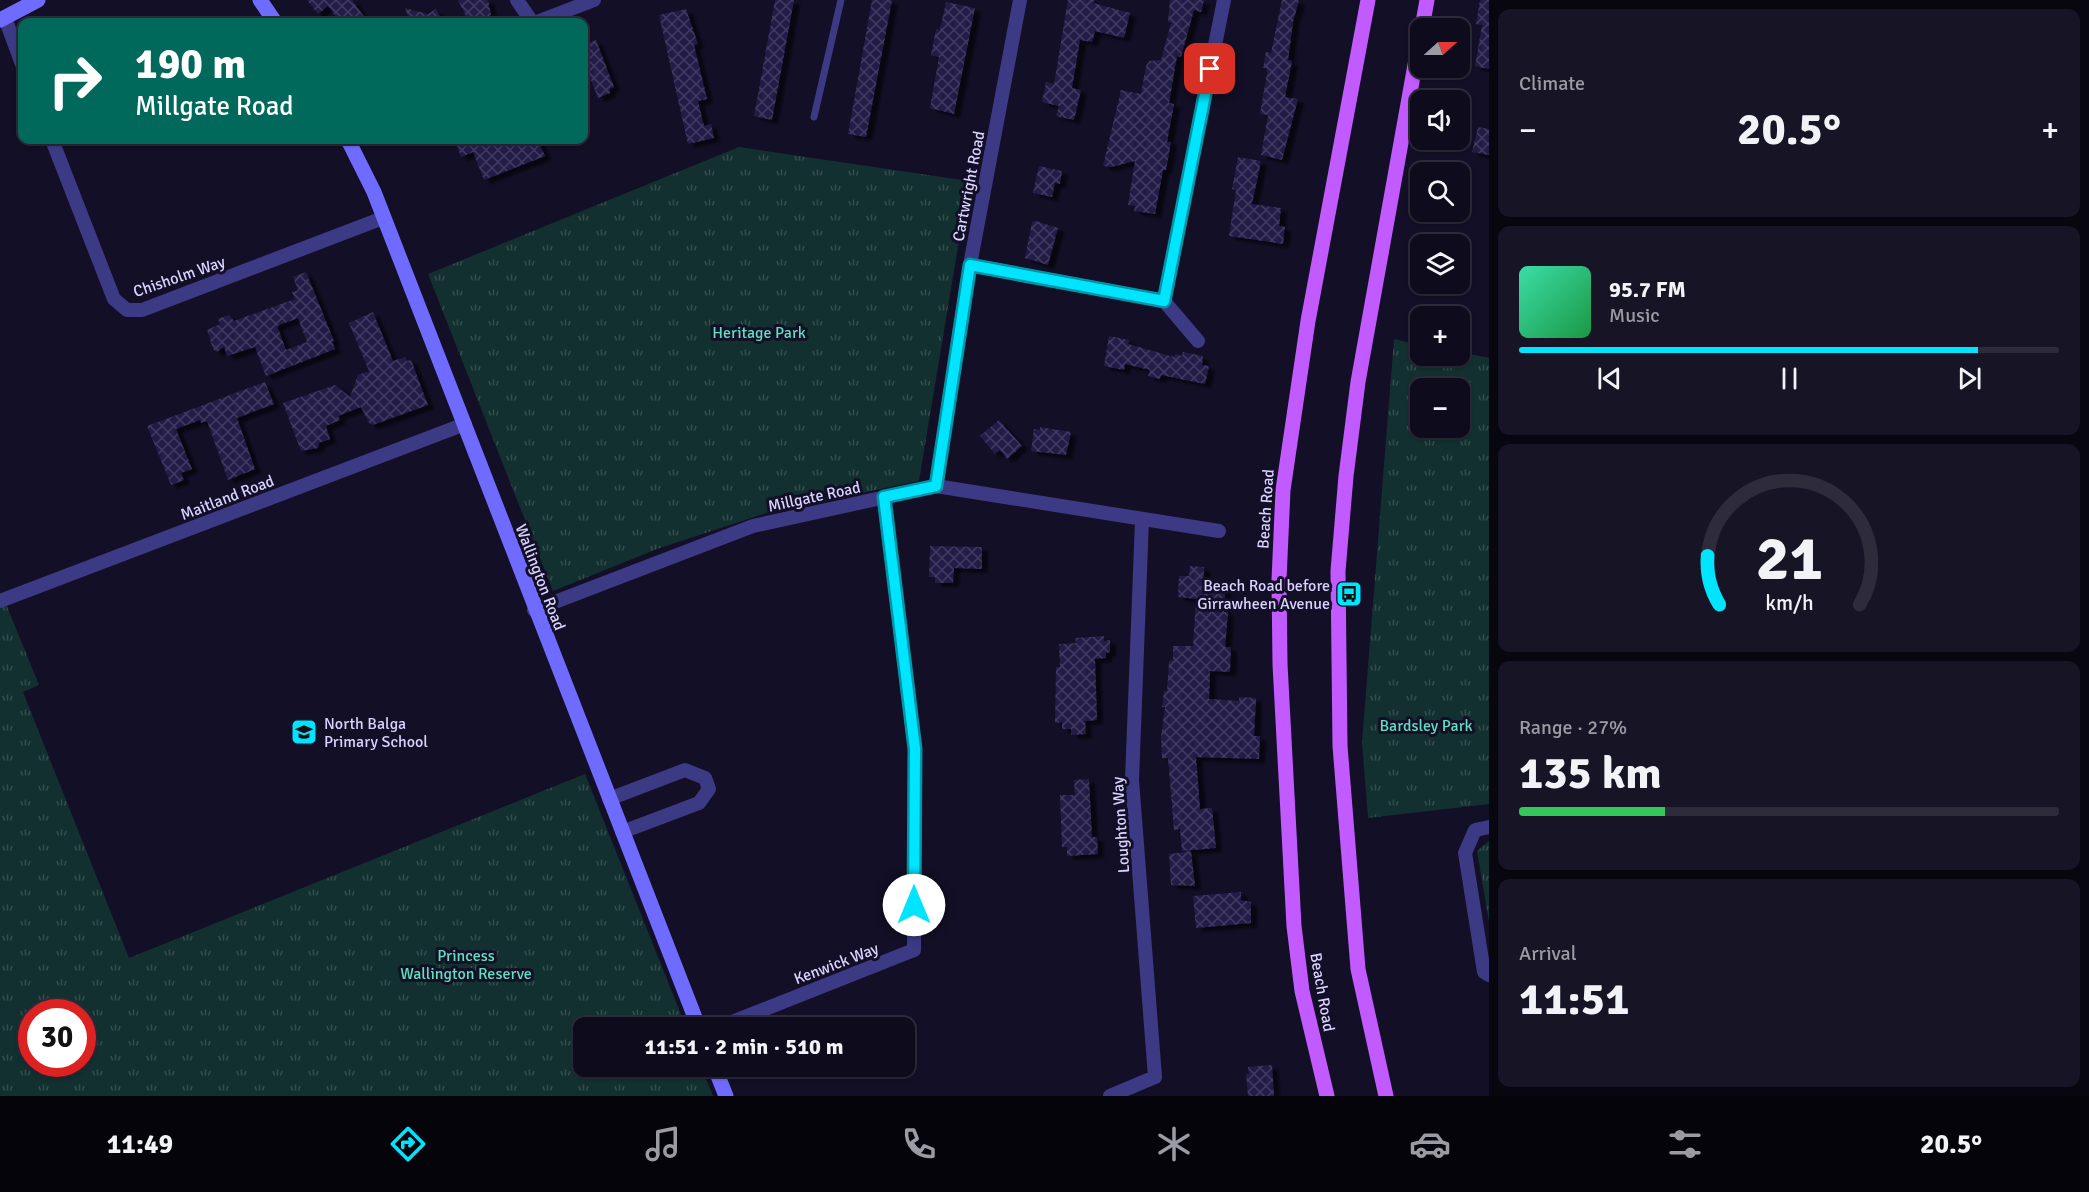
<!DOCTYPE html>
<html lang="en">
<head>
<meta charset="utf-8">
<style>
  body { margin:0; font-family:Signika,sans-serif; background:#171425; color:#f1f3f6; height:100vh; display:flex; flex-direction:column; font-size:22px; white-space:nowrap }
  * { box-sizing:border-box; margin:0 }
  p { font-size:20px; color:#9b9ba3 }
  .icon { flex:none; width:33px; height:33px; fill:none; stroke:currentColor; stroke-width:2; stroke-linecap:round; stroke-linejoin:round }
  .map { position:relative; flex:1; overflow:hidden }
  .sheet { display:flex; flex-direction:column; gap:9px; padding:9px; background:#08060f; width:600px }
  .sheet>* { flex:none }
  .top-card { position:absolute; left:18px; top:18px; width:570px; height:126px; border-radius:12px; box-shadow:0 2px 4px #0004,0 0 0 2px #2e2b3b; background:#00695c; color:#fff; overflow:hidden }
  .needle { width:39px; rotate:69deg }
  .tools { position:absolute; left:1410px; top:18px; display:grid; gap:12px }
  .tools a { display:grid; place-items:center; width:60px; height:60px; border-radius:12px; background:#0e0b1c; box-shadow:0 2px 4px #0004,0 0 0 2px #2e2b3b; font-size:30px }
  .speed { position:absolute; left:18px; top:999px; display:flex; gap:12px; font-size:30px; font-weight:700; text-align:center }
  .speed>* { display:grid; place-content:center; width:78px; height:78px; border-radius:50%; background:#0e0b1c; box-shadow:0 2px 4px #0004,0 0 0 2px #2e2b3b; line-height:1 }
  .speed .limit { border:9px solid #d22; background:#fff; color:#111 }
  .pin { position:absolute; display:grid; place-items:center; width:51px; height:51px; color:#fff; margin:-26px; border-radius:12px; box-shadow:0 3px 9px #0006 }
  .me { position:absolute; width:66px; margin:-33px; rotate:0deg; stroke-linejoin:round; filter:drop-shadow(0 0 4px #0008) }
  .turn { display:flex; align-items:center; gap:21px; height:126px; padding:0 18px; font-size:27px }
  .turn .icon { width:78px; height:78px; stroke-width:2.5 }
  .turn b { display:block; font-size:42px; line-height:51px }
  .big { font-size:45px; font-weight:800; line-height:1.1 }
  .sheet .tile { flex:1; display:flex; flex-direction:column; justify-content:center; gap:9px; min-width:0; padding:0 21px; border-radius:12px; background:#171425 }
  .sheet .dial { align-items:center; gap:0 }
  .dial svg { height:156px; overflow:visible; fill:none; stroke:#2e2b3b; stroke-width:7; stroke-linecap:round; text-anchor:middle }
  .dial text { fill:#f1f3f6; stroke:none }
  .song { display:flex; align-items:center; gap:18px }
  .cover { width:72px; height:72px; border-radius:9px; background:linear-gradient(135deg,hsl(160 70% 55%),hsl(140 70% 35%)) }
  .played { height:6px; border-radius:3px; background:linear-gradient(90deg,#00e5ff 85%,#2e2b3b 85%) }
  .keys { display:flex; justify-content:space-around; direction:ltr }
  .heat { display:flex; justify-content:space-between; align-items:center; font-size:33px; direction:ltr }
  .charge { height:9px; border-radius:4px; background:linear-gradient(90deg,#34c759 27%,#2e2b3b 0) }
  .trip { position:absolute; left:573px; top:1017px; width:342px; height:60px; border-radius:12px; background:#0e0b1c; box-shadow:0 2px 4px #0004,0 0 0 2px #2e2b3b; font-weight:800; line-height:60px; text-align:center }
  .tabs { display:flex; height:96px; justify-content:space-around; align-items:center; background:#06040b; color:#9b9ba3 }
  .tabs .icon { width:42px; height:42px }
  .tabs .current { color:#00e5ff }
  .tabs b { font-size:27px; color:#f1f3f6 }
  main { display:flex; flex:1; min-height:0 }
  .map>svg:first-child { display:block }
  .park { fill:url(#park-tufts); fill-rule:evenodd }
  .building { fill:url(#building-cross-hatch); fill-rule:evenodd; filter:url(#shadow) }
  .lines { fill:none; stroke-linecap:round; stroke-linejoin:round }
  .lane { stroke:#3d3a85; stroke-width:7 }
  .street { stroke:#3d3a85; stroke-width:14 }
  .secondary { stroke:#6f6bff; stroke-width:15 }
  .primary { stroke:#c25bff; stroke-width:15 }
  .route-casing { stroke:#0095a6; stroke-width:15 }
  .route { stroke:#00e5ff; stroke-width:10 }
  .labels { text-anchor:middle; stroke-width:6; stroke-linejoin:round; paint-order:stroke }
  .street-label { font-size:16px; fill:#d9d4ff; stroke:#130f26 }
  .park-label { font-size:16px; fill:#5fe0c0; stroke:#130f26 }
  .poi-label { font-size:16px; fill:#d9d4ff; stroke:#130f26; text-anchor:end }
</style>
</head>
<body>
<main>
<div class="map">
<svg width="1489" height="1096" viewBox="0 0 1489 1096">
  <defs>
    <pattern id="park-tufts" width="24" height="20" patternUnits="userSpaceOnUse" patternTransform="scale(1.5)"><rect width="24" height="20" fill="#12302f"/><path d="M3 7l-1-3M5 7V3M7 7l1-3M15 17l-1-3M17 17v-4M19 17l1-3" fill="none" stroke="#344d4e"/></pattern>
    <pattern id="building-cross-hatch" width="8" height="8" patternUnits="userSpaceOnUse" patternTransform="scale(1.5)"><rect width="8" height="8" fill="#241b47"/><path d="M0 0l8 8M0 8l8-8" fill="none" stroke="#433b63"/></pattern>
    <filter id="shadow"><feDropShadow dx="6" dy="4" stdDeviation="1.5" flood-color="#0009"/></filter>
  </defs>
  <rect width="100%" height="100%" fill="#130f26"/>
  <!-- park -->
  <path class="park" d="M739 147 969 181 919 481 769 512 657 549 553 591 428 274Z
    M1394 339 1420 345V356H1460V352L1489 358V804L1368 818 1362 742ZM1420 388H1460V428H1420Z
    M6 604 39 685 23 692 129 958 585 774 686 1027 584 1028V1066L701 1067 713 1096H0V606ZM32 1012H82V1064H32Z
    M1489 841V922L1477 851Z"/>
  <!-- building -->
  <path class="building" d="M307 0H352L368 22H340L328 6 318 14Z
    M458 0H488L491 15 477 22H469Z
    M775 0H794L772 120 754 116Z
    M872 0H892L866 137 848 134Z
    M1068 0H1094L1093 3 1130 13 1124 38 1095 31 1092 42 1080 40 1072 88 1081 90 1074 120 1056 116 1059 106 1042 102 1046 82 1054 84Z
    M1170 0H1204L1201 12 1194 10 1181 57 1177 56 1169 103 1174 104 1167 142H1171L1166 170H1163L1155 214 1134 211 1135 206 1128 205 1135 161 1111 167 1103 166 1121 90 1141 94 1146 66 1149 61 1161 60 1171 23 1168 22Z
    M1282 0H1299L1293 22 1288 60 1292 61 1285 97 1298 99 1282 160 1261 155 1268 115 1260 114 1267 73 1266 68H1263L1266 52 1271 53Z
    M1480 0H1489V69L1475 66 1482 25 1476 24Z
    M946 2 975 8 954 114 930 108 939 57 931 55 936 29 940 30Z
    M405 8 428 14 436 9 440 17 446 18 445 22H410Z
    M686 9 698 44 694 45 707 99 698 101 704 126 711 124 714 138 688 144 659 15Z
    M596 40 614 87 610 89V93L598 98 584 62V45Z
    M1478 127 1489 129V155L1472 152Z
    M455 140H538L545 156 484 180 473 152 461 157Z
    M1238 157 1261 161 1252 204 1281 208 1279 226 1285 227 1283 244 1229 236 1236 190 1232 189Z
    M1039 166 1062 171 1060 184 1055 183 1052 197 1033 193Z
    M1036 221 1058 228 1048 265 1025 258 1032 222Z
    M306 272 334 341 332 342 335 349 266 376 255 347 227 356 224 347 217 352 213 349 207 330 220 324 218 319 229 315 234 321 295 299 292 292 298 290 293 277ZM298 318 307 342 286 350 277 326Z
    M373 312 393 361 405 357 406 361 411 360 428 405 373 425 369 423 361 407 338 416 340 420 326 426 330 439 319 443 318 448 301 451 283 403 335 385 350 397 358 375 369 371 349 323Z
    M1109 336 1129 340 1128 344 1174 357 1175 354 1182 356 1183 352 1203 356 1202 365 1209 366 1205 384 1161 375 1160 379 1148 376 1150 370 1125 364 1124 370 1104 366Z
    M265 382 274 404 237 418 255 469 228 480 207 421 201 423 200 420 176 429 192 469 181 473 184 480 171 485 147 426Z
    M999 420 1022 446 1007 459 1000 450 995 454 980 436Z
    M1040 427 1071 432 1066 455 1031 451 1034 429 1040 430Z
    M930 546 982 547V569L954 568 953 583H935V577H929Z
    M1190 566 1204 567V578L1226 582 1224 612H1228L1225 647H1231L1230 672 1210 671 1209 699 1239 701V697L1256 698 1254 736H1260L1259 759 1196 757 1200 809 1212 808 1216 848 1182 851 1180 829 1174 830 1168 758H1162L1161 737 1165 707H1162L1164 691H1167L1169 661 1173 660V646H1193L1196 599 1178 597 1179 576H1189Z
    M1104 636V641L1110 640V652L1106 653V658L1095 659 1097 720 1085 721 1086 734 1071 735V729H1062V722L1055 723 1056 667H1060L1059 644 1076 643 1075 638Z
    M1089 779 1092 837H1097L1098 854 1067 856V847H1062L1060 795H1075L1074 780Z
    M1191 851 1195 886 1171 885 1169 854Z
    M1241 892V900L1251 902V923L1196 928 1193 896Z
    M1272 1065 1274 1096H1248L1246 1074H1249L1248 1067Z"/>
  <g class="lines">
    <!-- lane -->
    <path class="lane" d="M814 117 841 0"/>
    <!-- street -->
    <path class="street" d="M517 0 532 22
      M5 18 22 64
      M537 22 594 0
      M52 140 114 299 127 310H142L383 218
      M970 265 1164 301 1224 0
      M1164 301 1198 341
      M936 486 970 265 1020 0
      M0 601 465 424
      M534 610 753 526 936 486 1219 531
      M609 799 685 770 705 778 709 789 699 803 622 832
      M1489 827 1475 830 1465 853 1484 972 1489 975
      M717 1028 914 950 915 749 884 497
      M1110 1096 1155 1077 1132 780 1142 520"/>
    <!-- secondary -->
    <path class="secondary" d="M260 0 275 22
      M0 20 38 0
      M348 140 374 192 699 1028
      M714 1066 726 1096"/>
    <!-- primary -->
    <path class="primary" d="M1422 28 1427 0
      M1327 1096 1302 991 1294 926 1280 664 1279 580 1283 490 1308 321 1368 0
      M1386 1096 1358 969 1340 746 1338 571 1346 476 1358 382 1420 37"/>
  </g>
  <g class="lines">
    <!-- route casing -->
    <g class="route-casing">
      <path id="route" d="M914 905 915 749 884 497 936 486 970 265 1164 301 1210 69"/>
    </g>
    <!-- route -->
    <use href="#route" class="route"/>
  </g>
  <!-- icons -->
  <defs>
    <g id="bus-square" transform="scale(1.35)"><rect x="-9" y="-9" width="18" height="18" rx="4" fill="#00e5ff" stroke="#130f26"/><path d="M-5-6H5V4H4V6H2V4H-2V6H-4V4H-5ZM-3.5-4V0h7V-4ZM-3.5 1.2v1.5H-2V1.2ZM2 1.2v1.5H3.5V1.2Z" fill="#111"/></g>
    <g id="school-square" transform="scale(1.35)"><rect x="-9" y="-9" width="18" height="18" rx="4" fill="#00e5ff" stroke="#130f26"/><path d="M0-5L7-2L0 1L-7-2ZM-4 1L0 2.5L4 1V4Q0 6-4 4Z" fill="#111"/></g>
  </defs>
  <g fill-rule="evenodd">
    <use href="#bus-square" x="1349" y="594"/>
    <use href="#school-square" x="304" y="732"/>
  </g>
  <g class="labels">
    <!-- street labels -->
    <g class="street-label">
      <text transform="translate(968 186) rotate(-79)" y="6">Cartwright Road</text>
      <text transform="translate(179 276) rotate(-19)" y="6">Chisholm Way</text>
      <text transform="translate(814 496) rotate(-12)" y="6">Millgate Road</text>
      <text transform="translate(227 497) rotate(-21)" y="6">Maitland Road</text>
      <text transform="translate(1265 509) rotate(-86)" y="6">Beach Road</text>
      <text transform="translate(541 577) rotate(69)" y="6">Wallington Road</text>
      <text transform="translate(1120 825) rotate(-94)" y="6">Loughton Way</text>
      <text transform="translate(836 963) rotate(-21)" y="6">Kenwick Way</text>
      <text transform="translate(1323 992) rotate(80)" y="6">Beach Road</text>
    </g>
    <!-- park labels -->
    <g class="park-label">
      <text x="759" y="338">Heritage Park</text>
      <text x="1426" y="731">Bardsley Park</text>
      <text x="466" y="961">Princess<tspan x="466" dy="18">Wallington Reserve</tspan></text>
    </g>
    <!-- poi labels -->
    <g class="poi-label">
      <text x="1330" y="591">Beach Road before<tspan x="1330" dy="18">Girrawheen Avenue</tspan></text>
      <text x="324" y="729" text-anchor="start">North Balga<tspan x="324" dy="18">Primary School</tspan></text>
    </g>
  </g>
</svg>
<div class="tools">
<a><svg class="needle" viewBox="-14 -14 28 28"><path d="M0-13l5 13h-10z" fill="#e53935"/><path d="M0 13l5-13h-10z" fill="#9b9ba3"/></svg></a>
<a><svg class="icon" aria-label="sound" viewBox="0 0 24 24"><path d="M4 9h4l5-4v14l-5-4H4zM17 9q2 3 0 6"/></svg></a>
<a><svg class="icon" aria-label="search" viewBox="0 0 24 24"><circle cx="10" cy="10" r="6"/><path d="M15 15l6 6"/></svg></a>
<a><svg class="icon" aria-label="layers" viewBox="0 0 24 24"><path d="M12 4l9 5-9 5-9-5zM3 14l9 5 9-5"/></svg></a>
<a>+</a>
<a>−</a>
</div>
<div class="speed"><div class="limit">30</div></div>
<div class="pin" style="left:1210px;top:69px;background:#d93025"><svg class="icon" aria-label="arrive" viewBox="0 0 24 24"><path d="M6 21V4h12l-3 4 3 4H6"/></svg></div>
<svg class="me" style="left:914px;top:905px" viewBox="-20 -20 40 40"><circle r="19" fill="#fff"/><path d="M0-13L10 11 0 6-10 11z" fill="#00e5ff"/></svg>
<div class="trip">11:51 · 2 min · 510 m</div>
<div class="top-card">
<div class="turn"><svg class="icon" aria-label="right" viewBox="0 0 24 24"><path d="M7 20v-9h11M14 6l5 5-5 5"/></svg><div><b>190 m</b>Millgate Road</div></div>
</div>
</div>
<section class="sheet">
<div class="tile"><p>Climate</p>
<div class="heat"><a>−</a><b class="big">20.5°</b><a>+</a></div>
</div>
<div class="tile">
<div class="song"><i class="cover"></i><div><b>95.7 FM</b><p>Music</p></div></div>
<div class="played"></div>
<div class="keys"><svg class="icon" aria-label="previous" viewBox="0 0 24 24"><path d="M18 5L8 12l10 7zM5 5v14"/></svg><svg class="icon" aria-label="pause" viewBox="0 0 24 24"><path d="M8 5v14M16 5v14"/></svg><svg class="icon" aria-label="next" viewBox="0 0 24 24"><path d="M6 5l10 7-10 7zM19 5v14"/></svg></div>
</div>
<div class="tile dial"><svg viewBox="0 0 100 80">
<path d="M14 69A42 42 0 1 1 86 69"/>
<path d="M14 69A42 42 0 0 1 8 44" stroke="#00e5ff"/>
<text x="50" y="56" font-size="32" font-weight="700">21</text>
<text x="50" y="72" font-size="11">km/h</text>
</svg></div>
<div class="tile"><p>Range · 27%</p><b class="big">135 km</b><div class="charge"></div></div>
<div class="tile"><p>Arrival</p><b class="big">11:51</b></div>
</section>
</main>
<nav class="tabs">
<b>11:49</b>
<svg class="icon current" aria-label="directions" viewBox="0 0 24 24"><path d="M12 3l9 9-9 9-9-9zM9 14v-3h6M13 9l2 2-2 2"/></svg>
<svg class="icon" aria-label="music" viewBox="0 0 24 24"><path d="M9 18V5l10-2v13"/><circle cx="6" cy="18" r="3"/><circle cx="16" cy="16" r="3"/></svg>
<svg class="icon" aria-label="phone" viewBox="0 0 24 24"><path d="M5 4h4l2 5-3 2q2 4 5 5l2-3 5 2v4C11 20 4 13 5 4z"/></svg>
<svg class="icon" aria-label="climate" viewBox="0 0 24 24"><path d="M12 3v18M4 7l16 10M4 17L20 7"/></svg>
<svg class="icon" aria-label="car" viewBox="0 0 24 24"><path d="M5 17H2v-5l4-1 3-4h7l3 4 3 1v5h-3M9 17h6M6 11h13"/><circle cx="7" cy="17" r="2"/><circle cx="17" cy="17" r="2"/></svg>
<svg class="icon" aria-label="filters" viewBox="0 0 24 24"><path d="M4 7h16M4 17h16"/><circle cx="9" cy="7" r="2"/><circle cx="15" cy="17" r="2"/></svg>
<b>20.5°</b>
</nav>
</body>
</html>
